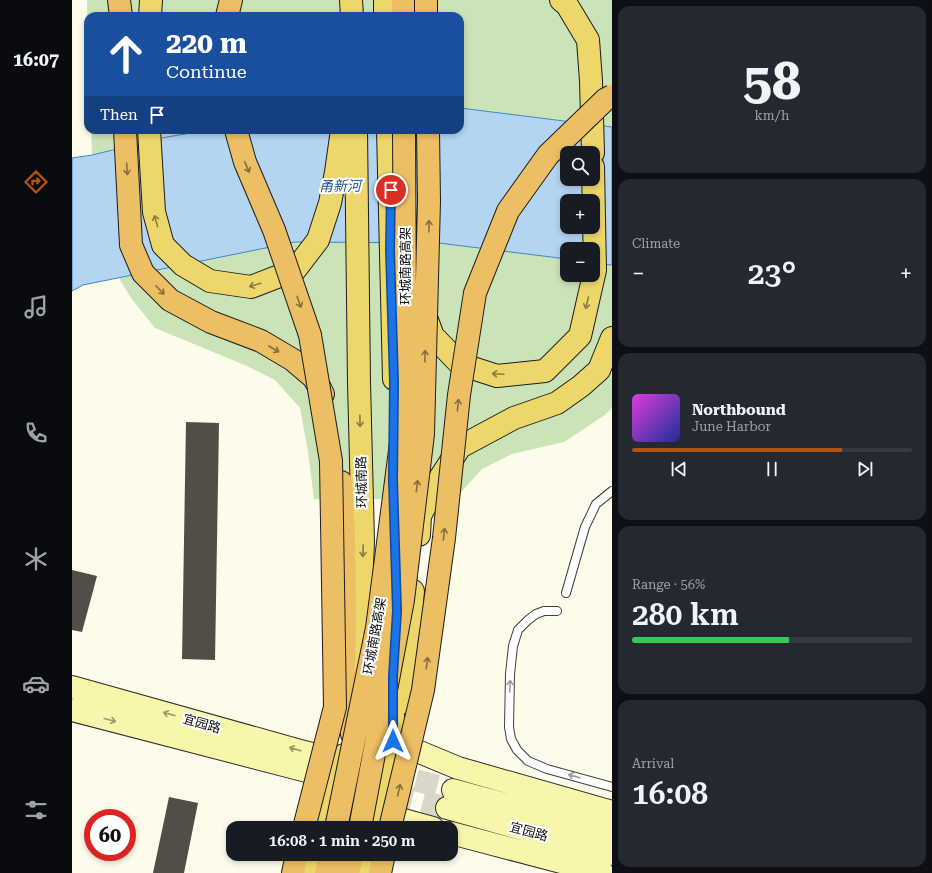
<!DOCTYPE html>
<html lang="en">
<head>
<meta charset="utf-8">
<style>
  body { margin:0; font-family:"Roboto Serif","Noto Sans SC",serif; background:#242831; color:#f1f3f6; height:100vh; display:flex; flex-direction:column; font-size:15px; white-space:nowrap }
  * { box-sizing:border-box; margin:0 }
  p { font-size:13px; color:#9ea1a6 }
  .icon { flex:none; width:22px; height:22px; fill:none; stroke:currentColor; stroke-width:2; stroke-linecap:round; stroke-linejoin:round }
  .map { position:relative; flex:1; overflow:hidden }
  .panel { display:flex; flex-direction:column; gap:6px; padding:6px; background:#0d0f14; width:320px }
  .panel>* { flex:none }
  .top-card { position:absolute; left:12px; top:12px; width:380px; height:122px; border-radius:12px; box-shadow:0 2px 6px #0003; background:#1a4fa0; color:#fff; overflow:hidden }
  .controls { position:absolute; left:488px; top:146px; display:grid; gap:8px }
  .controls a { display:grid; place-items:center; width:40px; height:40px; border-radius:8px; background:#171b24; box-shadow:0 2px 6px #0003; font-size:20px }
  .speed { position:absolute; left:12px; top:809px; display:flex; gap:8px; font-size:20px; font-weight:700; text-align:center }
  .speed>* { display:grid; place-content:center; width:52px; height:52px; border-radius:50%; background:#171b24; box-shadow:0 2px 6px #0003; line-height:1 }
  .speed .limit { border:6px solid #d22; background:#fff; color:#111 }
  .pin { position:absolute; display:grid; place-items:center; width:34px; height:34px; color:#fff; margin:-17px; border:2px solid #fff; border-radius:50%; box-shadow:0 1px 4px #0007 }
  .me { position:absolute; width:44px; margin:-22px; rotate:0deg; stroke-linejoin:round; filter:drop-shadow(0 0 3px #0008) }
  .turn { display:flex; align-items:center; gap:14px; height:84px; padding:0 16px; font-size:18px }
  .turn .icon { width:52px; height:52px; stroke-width:2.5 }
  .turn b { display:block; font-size:28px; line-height:34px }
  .then { display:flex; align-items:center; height:38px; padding:0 16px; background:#0003; gap:8px; font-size:15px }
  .big { font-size:30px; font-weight:600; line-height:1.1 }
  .panel .widget { flex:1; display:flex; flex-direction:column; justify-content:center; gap:6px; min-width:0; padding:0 14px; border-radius:12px; background:#242831 }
  .panel .dial { align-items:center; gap:0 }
  .dial b { font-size:52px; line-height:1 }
  .song { display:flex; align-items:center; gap:12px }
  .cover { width:48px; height:48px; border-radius:6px; background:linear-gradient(135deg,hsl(300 70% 55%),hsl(230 70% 35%)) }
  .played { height:4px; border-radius:2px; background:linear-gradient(90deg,#b45309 75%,#363941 75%) }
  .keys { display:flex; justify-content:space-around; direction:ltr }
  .heat { display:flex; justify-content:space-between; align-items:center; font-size:22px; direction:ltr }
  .charge { height:6px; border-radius:3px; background:linear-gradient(90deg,#34c759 56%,#363941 0) }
  .trip { position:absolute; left:154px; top:821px; width:232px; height:40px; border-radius:12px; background:#171b24; box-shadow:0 2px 6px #0003; font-weight:600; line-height:40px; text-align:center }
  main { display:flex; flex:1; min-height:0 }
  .tab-bar { display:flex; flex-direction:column; width:72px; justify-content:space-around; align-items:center; background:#090b0e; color:#9ea1a6 }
  .tab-bar .icon { width:28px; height:28px }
  .tab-bar .current { color:#b45309 }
  .tab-bar b { font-size:18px; color:#f1f3f6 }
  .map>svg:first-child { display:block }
  .green { fill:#cbe4b7 }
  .water { fill:#b3d5f1; stroke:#4084c2; fill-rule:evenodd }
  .building { fill:#534d48 }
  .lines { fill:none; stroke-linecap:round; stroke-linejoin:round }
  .secondary-tunnel { stroke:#d9d7c9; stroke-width:22; stroke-dasharray:22 11; stroke-linecap:butt }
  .service-casing { stroke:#3e3e3e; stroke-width:10 }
  .secondary-casing { stroke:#2d2d2d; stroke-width:24 }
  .primary-casing { stroke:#1c1c1c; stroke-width:24 }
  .trunk-casing { stroke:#1c1c1c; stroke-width:24 }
  .service { stroke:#fff; stroke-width:8 }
  .secondary { stroke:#f8f6aa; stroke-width:22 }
  .primary { stroke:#eed76a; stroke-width:22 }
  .trunk { stroke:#ecbf64; stroke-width:22 }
  .trunk-bridge-casing { stroke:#1c1c1c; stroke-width:24; stroke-linecap:butt }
  .trunk-bridge { stroke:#ecbf64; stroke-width:22 }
  .oneway { stroke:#876e3c }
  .oneway2 { stroke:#887b3f }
  .oneway3 { stroke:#9d9d9d }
  .oneway4 { stroke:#99986a }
  .route-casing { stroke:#114b97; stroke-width:10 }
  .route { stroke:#1a73e8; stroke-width:7 }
  .labels { text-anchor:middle; stroke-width:4; stroke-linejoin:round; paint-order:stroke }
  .street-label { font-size:13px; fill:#0b0b0b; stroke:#fff }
  .water-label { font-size:14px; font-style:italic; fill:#1f5792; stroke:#fff }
</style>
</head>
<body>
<main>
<nav class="tab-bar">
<b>16:07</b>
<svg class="icon current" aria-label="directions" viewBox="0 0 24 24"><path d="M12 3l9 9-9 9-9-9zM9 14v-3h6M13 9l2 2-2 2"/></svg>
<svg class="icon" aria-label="music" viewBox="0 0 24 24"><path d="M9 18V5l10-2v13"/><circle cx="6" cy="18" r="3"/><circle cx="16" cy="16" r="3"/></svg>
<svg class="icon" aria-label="phone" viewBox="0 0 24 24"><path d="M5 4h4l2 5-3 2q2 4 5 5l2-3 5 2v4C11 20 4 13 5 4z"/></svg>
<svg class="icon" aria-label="climate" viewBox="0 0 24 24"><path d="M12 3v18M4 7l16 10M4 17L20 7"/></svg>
<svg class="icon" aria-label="car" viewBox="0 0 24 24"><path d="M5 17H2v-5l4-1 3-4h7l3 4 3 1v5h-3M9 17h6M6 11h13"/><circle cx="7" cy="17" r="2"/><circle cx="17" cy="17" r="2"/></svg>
<svg class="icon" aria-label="filters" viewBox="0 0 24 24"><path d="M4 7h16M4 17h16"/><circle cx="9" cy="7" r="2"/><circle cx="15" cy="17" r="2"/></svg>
</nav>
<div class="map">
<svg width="540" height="873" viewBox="0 0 540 873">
  <rect width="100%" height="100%" fill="#fdfbea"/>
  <!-- green -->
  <path class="green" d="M15 0H540V127L388 108V16H16V41Z
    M19 130H137L95 137 20 155Z
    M223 242 367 243 495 259V275H521V263L540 265V408L533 415 492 442 440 454 410 469 383 499H242L236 452 228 408 203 380 175 366 83 328 59 298 47 278Z"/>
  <!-- water -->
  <path class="water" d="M388 108 540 127V265L521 263V249H495V259L367 243 223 242 11 285 0 291V158L20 155 95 137 137 130H388ZM495 153H521V179H495ZM495 201H521V227H495Z"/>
  <!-- building -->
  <path class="building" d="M114 422 147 423 143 660 110 659Z
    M0 570 25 576 10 632 0 630Z
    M97 797 126 803 112 873H81Z"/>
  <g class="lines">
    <!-- secondary-tunnel -->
    <path class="secondary-tunnel" d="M312 772 381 790
      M255 777 375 808"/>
    <!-- service casing -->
    <g class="service-casing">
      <path id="service" d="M494 593 513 527 524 504 540 491
        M485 611H472L464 614 456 620 446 630 441 646 438 674 437 727 439 739 445 750 456 761 475 769 540 787"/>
    </g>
    <!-- secondary casing -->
    <g class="secondary-casing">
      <path id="secondary" d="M0 687 232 752 260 759
        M0 710 254 776
        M321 741 386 768 540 812
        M381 790 540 834
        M375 808 540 854
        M303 812 361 828
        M379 833 531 873"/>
    </g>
    <!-- primary casing -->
    <g class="primary-casing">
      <path id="primary" d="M279 0 280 16
        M313 0V16
        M489 0 495 5 516 40 519 81 521 153
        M78 16 79 0
        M77 130 82 212 91 245 111 265 138 281 179 287 223 270 246 240 258 203 264 172 270 130
        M316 130 322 379
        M352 312 361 336 388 364 425 376 473 371 508 336 523 270 521 167
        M347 535 348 516 368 478 388 447 442 418 485 403 509 386 527 370 540 338
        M283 697 286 670 291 541 287 382 284 130
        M329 703 335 675 341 591
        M250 828 261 786 272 755
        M299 828 321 741V681
        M239 873 244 854
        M288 873 292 854"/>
    </g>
    <!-- trunk casing -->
    <g class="trunk-casing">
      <path id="trunk" d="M47 0 49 16
        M331 0V16
        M354 0V16
        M155 16 159 0
        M53 130 59 245 71 273 98 300 139 322 189 341 221 360 241 377 248 388 251 394
        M269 482 272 535 273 614 272 673 280 734
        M221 873 225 854
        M254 873 258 854
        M276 873 281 854
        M308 873 312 854"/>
    </g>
    <!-- service -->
    <use href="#service" class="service"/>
    <!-- secondary -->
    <use href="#secondary" class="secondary"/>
    <!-- primary -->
    <use href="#primary" class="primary"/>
    <!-- trunk -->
    <use href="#trunk" class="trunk"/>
    <!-- trunk-bridge casing -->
    <g class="trunk-bridge-casing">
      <path id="trunk-bridge" d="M164 130 173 162 202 230 238 335 259 461 263 707 232 828
        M264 828 305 628 330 435 333 308 332 130
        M288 828 331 600 351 434 357 201 356 130
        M318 828 351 690 372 538 387 395 403 293 436 211 476 155 534 99 540 96"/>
    </g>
    <!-- trunk-bridge -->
    <use href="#trunk-bridge" class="trunk-bridge"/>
  </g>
  <!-- one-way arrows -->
  <defs><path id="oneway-shaft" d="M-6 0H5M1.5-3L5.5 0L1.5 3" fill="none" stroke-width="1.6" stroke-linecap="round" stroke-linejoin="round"/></defs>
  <g class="oneway">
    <use href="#oneway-shaft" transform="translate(175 167) rotate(67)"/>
    <use href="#oneway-shaft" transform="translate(55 169) rotate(87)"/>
    <use href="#oneway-shaft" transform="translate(357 226) rotate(-89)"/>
    <use href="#oneway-shaft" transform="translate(88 290) rotate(45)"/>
    <use href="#oneway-shaft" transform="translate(227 302) rotate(71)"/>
    <use href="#oneway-shaft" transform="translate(202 349) rotate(30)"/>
    <use href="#oneway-shaft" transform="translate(353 356) rotate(-89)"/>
    <use href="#oneway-shaft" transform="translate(386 405) rotate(-84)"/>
    <use href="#oneway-shaft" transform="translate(345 486) rotate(-83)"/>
    <use href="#oneway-shaft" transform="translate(372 534) rotate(-84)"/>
    <use href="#oneway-shaft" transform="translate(355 663) rotate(-82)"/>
    <use href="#oneway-shaft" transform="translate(327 790) rotate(-77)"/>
  </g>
  <g class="oneway2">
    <use href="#oneway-shaft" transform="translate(84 221) rotate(-106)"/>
    <use href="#oneway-shaft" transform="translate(183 285) rotate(164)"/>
    <use href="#oneway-shaft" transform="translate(515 303) rotate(103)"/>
    <use href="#oneway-shaft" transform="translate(426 374) rotate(-177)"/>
    <use href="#oneway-shaft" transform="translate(288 421) rotate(89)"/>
    <use href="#oneway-shaft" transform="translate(291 551) rotate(92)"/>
  </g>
  <g class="oneway3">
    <use href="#oneway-shaft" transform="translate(438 686) rotate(-88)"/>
    <use href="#oneway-shaft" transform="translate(502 776) rotate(-164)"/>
  </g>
  <g class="oneway4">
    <use href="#oneway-shaft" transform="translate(97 714) rotate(-165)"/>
    <use href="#oneway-shaft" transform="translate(38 720) rotate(15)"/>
    <use href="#oneway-shaft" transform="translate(223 749) rotate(-164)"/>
  </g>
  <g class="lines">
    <!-- route casing -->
    <g class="route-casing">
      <path id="route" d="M319 190 318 250 322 382 321 480 325 611 321 676V741"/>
    </g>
    <!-- route -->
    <use href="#route" class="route"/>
  </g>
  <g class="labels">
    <!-- street labels -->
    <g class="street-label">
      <text transform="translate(333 266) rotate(-90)" y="5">环城南路高架</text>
      <text transform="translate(289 482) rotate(-91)" y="5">环城南路</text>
      <text transform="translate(302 636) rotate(-80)" y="5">环城南路高架</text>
      <text transform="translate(130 723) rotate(16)" y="5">宜园路</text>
      <text transform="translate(457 831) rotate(15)" y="5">宜园路</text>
    </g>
    <!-- water labels -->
    <g class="water-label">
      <text transform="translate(268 186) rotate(-1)" y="5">甬新河</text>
    </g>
  </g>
</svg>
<div class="controls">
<a><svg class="icon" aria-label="search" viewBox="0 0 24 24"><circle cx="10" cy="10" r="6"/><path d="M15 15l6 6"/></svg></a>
<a>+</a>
<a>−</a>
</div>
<div class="speed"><div class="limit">60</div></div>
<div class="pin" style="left:319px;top:190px;background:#d93025"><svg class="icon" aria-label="arrive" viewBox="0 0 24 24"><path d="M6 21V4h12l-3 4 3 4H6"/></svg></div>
<svg class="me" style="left:321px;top:741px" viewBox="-20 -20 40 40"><path d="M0-17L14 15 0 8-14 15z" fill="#1a73e8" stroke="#fff" stroke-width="4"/></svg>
<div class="trip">16:08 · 1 min · 250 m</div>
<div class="top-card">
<div class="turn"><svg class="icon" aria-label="ahead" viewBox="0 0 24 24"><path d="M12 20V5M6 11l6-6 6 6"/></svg><div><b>220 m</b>Continue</div></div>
<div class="then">Then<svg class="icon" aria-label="arrive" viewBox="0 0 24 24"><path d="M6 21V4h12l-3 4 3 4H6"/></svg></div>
</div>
</div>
<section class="panel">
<div class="widget dial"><b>58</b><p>km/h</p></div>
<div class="widget"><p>Climate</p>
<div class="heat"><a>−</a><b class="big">23°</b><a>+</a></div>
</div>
<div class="widget">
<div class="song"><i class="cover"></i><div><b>Northbound</b><p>June Harbor</p></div></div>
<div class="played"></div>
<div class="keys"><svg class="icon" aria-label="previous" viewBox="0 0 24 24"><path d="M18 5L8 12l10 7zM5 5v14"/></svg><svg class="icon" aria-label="pause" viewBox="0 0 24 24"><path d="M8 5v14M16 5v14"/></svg><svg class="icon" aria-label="next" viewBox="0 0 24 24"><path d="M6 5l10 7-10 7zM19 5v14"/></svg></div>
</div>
<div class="widget"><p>Range · 56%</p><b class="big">280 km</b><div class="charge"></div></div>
<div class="widget"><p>Arrival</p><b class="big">16:08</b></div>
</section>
</main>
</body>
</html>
